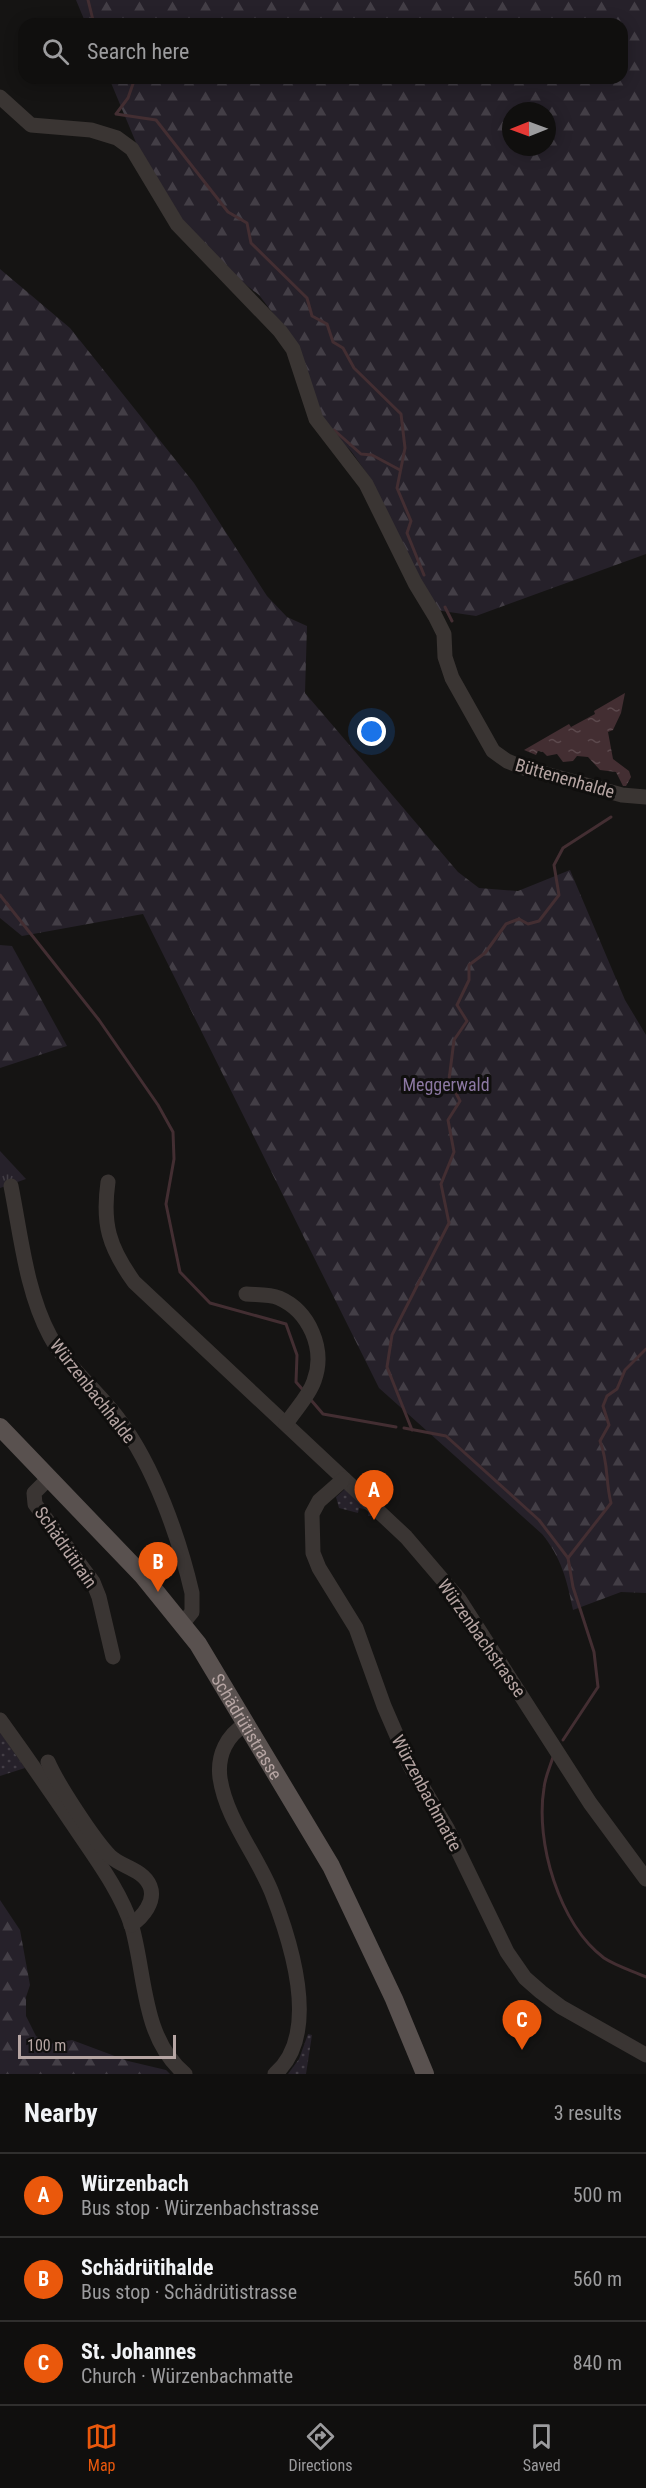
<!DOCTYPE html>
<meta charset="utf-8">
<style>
:root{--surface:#100f0e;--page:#1e1d1c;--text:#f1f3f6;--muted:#9c9c9e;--line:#302f2e;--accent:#ea580c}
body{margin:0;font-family:"Roboto Condensed",sans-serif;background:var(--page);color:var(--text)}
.compass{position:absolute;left:502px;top:102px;width:54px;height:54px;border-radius:50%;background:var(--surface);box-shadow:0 3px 15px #0003;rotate:269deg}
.scale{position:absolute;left:18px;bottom:15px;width:158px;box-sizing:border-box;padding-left:6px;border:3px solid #b6a5a3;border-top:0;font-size:16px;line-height:21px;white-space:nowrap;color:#b6a5a3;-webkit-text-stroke:4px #100f0e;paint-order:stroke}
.you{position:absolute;left:372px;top:732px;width:21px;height:21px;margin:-15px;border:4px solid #fff;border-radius:50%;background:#1a73e8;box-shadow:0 0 0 9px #1a73e833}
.badge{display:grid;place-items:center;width:39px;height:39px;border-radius:50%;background:var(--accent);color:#fff;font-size:20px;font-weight:700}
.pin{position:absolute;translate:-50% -50px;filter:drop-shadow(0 2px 3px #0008)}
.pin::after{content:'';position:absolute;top:32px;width:21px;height:18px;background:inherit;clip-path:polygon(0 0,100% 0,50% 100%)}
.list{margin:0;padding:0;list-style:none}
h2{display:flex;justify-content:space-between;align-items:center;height:78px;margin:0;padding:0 24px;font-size:26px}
h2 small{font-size:20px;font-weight:400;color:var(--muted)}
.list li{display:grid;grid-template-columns:39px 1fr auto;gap:18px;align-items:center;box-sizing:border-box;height:84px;padding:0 24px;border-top:2px solid var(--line)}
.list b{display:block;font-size:22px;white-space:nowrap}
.list p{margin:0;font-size:20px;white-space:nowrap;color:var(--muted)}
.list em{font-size:20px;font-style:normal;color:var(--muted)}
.icon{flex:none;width:33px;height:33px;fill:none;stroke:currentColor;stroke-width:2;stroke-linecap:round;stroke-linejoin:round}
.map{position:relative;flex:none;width:646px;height:2074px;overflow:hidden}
.search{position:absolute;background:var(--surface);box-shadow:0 3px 15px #0003;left:18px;right:18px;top:18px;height:66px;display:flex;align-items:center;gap:15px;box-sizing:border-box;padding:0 21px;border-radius:18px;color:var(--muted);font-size:22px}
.sheet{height:330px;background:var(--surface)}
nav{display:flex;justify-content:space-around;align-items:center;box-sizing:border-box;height:84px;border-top:2px solid var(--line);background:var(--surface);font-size:16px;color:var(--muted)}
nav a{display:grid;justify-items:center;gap:3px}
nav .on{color:var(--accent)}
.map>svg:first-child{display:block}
.grass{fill:url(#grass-dots)}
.forest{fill:url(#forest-firs);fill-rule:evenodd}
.park{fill:url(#park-tufts)}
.water{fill:url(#water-ripples)}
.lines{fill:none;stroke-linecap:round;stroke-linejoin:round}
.stream{stroke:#432e32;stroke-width:3}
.minor{stroke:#3a3533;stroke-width:15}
.major{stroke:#59514f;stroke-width:18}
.labels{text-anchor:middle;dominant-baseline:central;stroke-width:6;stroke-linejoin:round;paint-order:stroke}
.street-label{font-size:18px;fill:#b6a5a3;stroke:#100f0e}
.park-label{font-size:18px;fill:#8c78a3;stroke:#100f0e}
</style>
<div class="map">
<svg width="646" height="2074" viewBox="0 0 646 2074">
<defs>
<pattern id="grass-dots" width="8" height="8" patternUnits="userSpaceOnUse" patternTransform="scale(1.5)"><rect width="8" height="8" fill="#26212a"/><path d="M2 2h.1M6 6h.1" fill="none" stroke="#433e46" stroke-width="1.8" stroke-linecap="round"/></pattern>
<pattern id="forest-firs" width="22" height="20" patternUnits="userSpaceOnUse" patternTransform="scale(1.5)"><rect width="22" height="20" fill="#26212a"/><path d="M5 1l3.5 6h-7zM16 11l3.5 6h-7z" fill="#433e46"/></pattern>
<pattern id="park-tufts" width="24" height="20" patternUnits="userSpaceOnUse" patternTransform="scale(1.5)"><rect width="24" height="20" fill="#26212a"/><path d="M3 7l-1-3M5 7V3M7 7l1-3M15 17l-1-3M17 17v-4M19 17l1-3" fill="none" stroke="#433e46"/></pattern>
<pattern id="water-ripples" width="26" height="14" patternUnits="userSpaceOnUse" patternTransform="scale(1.5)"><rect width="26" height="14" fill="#432e32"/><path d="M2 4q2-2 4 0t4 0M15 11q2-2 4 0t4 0" fill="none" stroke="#5c494d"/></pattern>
</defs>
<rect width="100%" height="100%" fill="#151413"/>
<!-- grass -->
<g class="grass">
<path d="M345,1489L352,1491L376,1516H368L369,1510L359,1508L358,1513L339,1508L336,1497Z"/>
<path d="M0,1732L25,1768L0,1776Z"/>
<path d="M308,2034L312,2035L306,2074H288L299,2059Z"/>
</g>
<!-- forest -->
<g class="forest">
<path d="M76,0H646V554L476,616L429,609L368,475L351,451L320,421L289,334L259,295L213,259L193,236L142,157L109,78H622V24H86ZM511,111H547V147H511Z"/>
<path d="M0,269L70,328L194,483L267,596L287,617L307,626L305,693L458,872L479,888L518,891L570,870L625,1000L646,1035V1593L621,1592L573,1610C567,1580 561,1557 542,1534L379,1388L143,914L22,936L0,918Z"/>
<path d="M0,945L12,946L67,1046L0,1068Z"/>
<path d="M0,1900L20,1930L30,1985L26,1997V2016L36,2036L49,2044L72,2040L128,2061L166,2070L170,2074H0Z"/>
</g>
<!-- park -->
<path class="park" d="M0,1151L26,1179L0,1188Z"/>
<!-- water -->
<path class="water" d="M625,693L621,713L613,730L608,732L613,759L629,771L631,777L626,786H623L616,772L600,770L588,757L577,756L573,761L563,762L557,754L547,756L543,752L538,751L536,755L524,750L569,724L571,727L595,714L594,711Z"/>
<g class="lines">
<!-- stream -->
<g class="stream">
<path d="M88,0L94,24"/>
<path d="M135,78L128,98L116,114L156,120L228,212L247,223L251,243L307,298L312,316L327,324L333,342L343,348L354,368L401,414L405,448L397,488L411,521L407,533L424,575"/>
<path d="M334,430L361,454L372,455L400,470"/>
<path d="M445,607L452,621"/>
<path d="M0,895L99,1020L158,1105L173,1132L174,1159L166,1204L180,1272L210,1303L286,1324L297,1355L296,1382L303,1390"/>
<path d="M311,1400L323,1414L396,1427"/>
<path d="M404,1428L446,1436L539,1520L568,1558L573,1587L594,1652L598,1687L563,1740"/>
<path d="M412,1430L387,1367L392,1335L449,1223L441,1184L454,1152L448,1120L460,1101L449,1080L454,1040L467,1021L457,1005L469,980V965L485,953L506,924L519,919L528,924L539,921L559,895L554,865L563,848L611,817"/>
<path d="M568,1558L611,1503C605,1479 609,1465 600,1441L609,1425L603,1406L607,1396L617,1389L625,1370L646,1349"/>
<path d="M553,1757C550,1767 545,1777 544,1788C535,1842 559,1924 604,1958C616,1966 633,1971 646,1977"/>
</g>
<!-- minor -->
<g class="minor">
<path d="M0,97L31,125L91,130L117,138L132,149L177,224L280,331L293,349L316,419L366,484L415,583L435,616L444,634L445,657L452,678L493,751L507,761L524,768L622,795L646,797"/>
<path d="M108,1182C102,1224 109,1247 134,1282L406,1537L459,1599L590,1803L646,1879"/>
<path d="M11,1186C21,1236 26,1291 50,1336C66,1366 100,1393 120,1421C154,1467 179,1537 192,1593V1612L183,1623"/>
<path d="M246,1294C257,1295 269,1294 279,1298C309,1311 326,1349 314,1381C309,1396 295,1410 286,1424"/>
<path d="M49,1478L34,1493L35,1504L93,1582L99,1597L113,1657"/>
<path d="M344,1479L319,1501L312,1514L313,1553L319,1568L356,1628L384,1706L410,1766L447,1828L507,1952L525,1978L541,1992L561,2007L646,2055"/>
<path d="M0,1720C26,1756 51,1792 76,1829C96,1859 121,1892 132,1927C146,1977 142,2038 185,2074"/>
<path d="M246,1724C227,1735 217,1755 220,1778C226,1819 257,1855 272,1893C291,1942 321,2034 275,2074"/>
<path d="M48,1762C57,1783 94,1840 110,1856C121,1867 143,1869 150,1886C156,1901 143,1917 131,1925"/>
</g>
<!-- major -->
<path class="major" id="s1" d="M0,1427L143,1576L198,1644L331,1866L394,1999L425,2074"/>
</g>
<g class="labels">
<!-- street labels -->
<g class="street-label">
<text transform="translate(565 778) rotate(16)">Büttenenhalde</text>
<text transform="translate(93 1391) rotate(52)">Würzenbachhalde</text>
<text transform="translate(66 1547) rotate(55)">Schädrütirain</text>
<text transform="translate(482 1638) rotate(55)">Würzenbachstrasse</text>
<text stroke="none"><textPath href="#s1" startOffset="390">Schädrütistrasse</textPath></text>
<text transform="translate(427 1793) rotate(62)">Würzenbachmatte</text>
</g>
<!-- park labels -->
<g class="park-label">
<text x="446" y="1084">Meggerwald</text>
</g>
</g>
</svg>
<svg class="compass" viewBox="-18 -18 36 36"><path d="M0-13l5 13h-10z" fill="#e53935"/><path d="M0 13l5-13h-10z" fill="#9c9c9e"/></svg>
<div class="scale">100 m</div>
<div class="you"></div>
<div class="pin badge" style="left:374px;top:1520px">A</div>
<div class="pin badge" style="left:158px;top:1592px">B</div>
<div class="pin badge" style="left:522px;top:2050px">C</div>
<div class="search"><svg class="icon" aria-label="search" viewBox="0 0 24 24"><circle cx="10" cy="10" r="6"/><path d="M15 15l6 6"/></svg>Search here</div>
</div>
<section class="sheet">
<h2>Nearby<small>3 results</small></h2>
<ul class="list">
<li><span class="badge">A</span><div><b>Würzenbach</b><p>Bus stop · Würzenbachstrasse</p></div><em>500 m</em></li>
<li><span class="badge">B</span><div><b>Schädrütihalde</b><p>Bus stop · Schädrütistrasse</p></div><em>560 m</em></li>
<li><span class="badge">C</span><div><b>St. Johannes</b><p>Church · Würzenbachmatte</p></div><em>840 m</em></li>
</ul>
</section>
<nav>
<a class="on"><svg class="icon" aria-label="map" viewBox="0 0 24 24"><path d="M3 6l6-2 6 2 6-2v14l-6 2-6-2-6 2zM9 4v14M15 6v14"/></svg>Map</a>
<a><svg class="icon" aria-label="directions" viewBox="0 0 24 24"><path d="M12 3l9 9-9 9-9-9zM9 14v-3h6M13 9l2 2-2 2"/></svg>Directions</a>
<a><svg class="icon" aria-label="saved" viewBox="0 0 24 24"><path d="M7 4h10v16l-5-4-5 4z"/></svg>Saved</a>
</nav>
